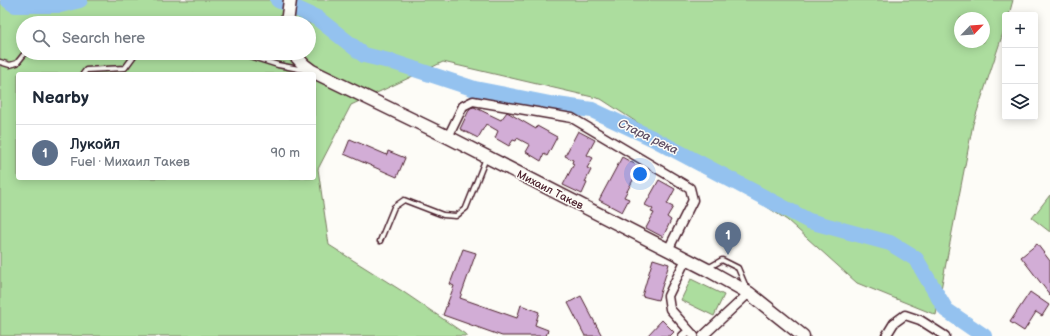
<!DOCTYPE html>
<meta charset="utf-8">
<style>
:root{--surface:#fff;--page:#f2f2f3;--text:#1f2937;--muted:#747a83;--line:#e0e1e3;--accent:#0f766e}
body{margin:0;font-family:"Balsamiq Sans",sans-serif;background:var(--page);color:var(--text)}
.controls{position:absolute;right:12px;top:12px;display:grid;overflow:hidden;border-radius:4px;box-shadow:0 2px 10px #0003}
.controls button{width:36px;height:36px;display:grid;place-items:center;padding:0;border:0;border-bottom:1px solid var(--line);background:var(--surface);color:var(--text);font:20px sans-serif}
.compass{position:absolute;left:954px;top:12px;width:36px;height:36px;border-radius:50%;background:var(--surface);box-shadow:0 2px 10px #0003;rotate:65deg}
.you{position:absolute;left:640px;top:174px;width:14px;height:14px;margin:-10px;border:3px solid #fff;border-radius:50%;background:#1a73e8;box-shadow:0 0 0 6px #1a73e833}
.badge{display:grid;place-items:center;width:26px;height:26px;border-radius:50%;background:var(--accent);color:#fff;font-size:13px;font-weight:700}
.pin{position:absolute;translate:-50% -33px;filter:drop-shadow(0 1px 2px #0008)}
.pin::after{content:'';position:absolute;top:21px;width:14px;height:12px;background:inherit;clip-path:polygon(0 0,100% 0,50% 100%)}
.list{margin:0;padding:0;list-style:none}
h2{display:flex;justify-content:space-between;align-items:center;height:52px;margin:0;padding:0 16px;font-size:17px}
h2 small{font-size:13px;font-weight:400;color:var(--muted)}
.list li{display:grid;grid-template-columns:26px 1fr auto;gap:12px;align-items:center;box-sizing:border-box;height:56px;padding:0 16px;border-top:1px solid var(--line)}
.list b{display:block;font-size:15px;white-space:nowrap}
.list p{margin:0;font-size:13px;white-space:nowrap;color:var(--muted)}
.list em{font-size:13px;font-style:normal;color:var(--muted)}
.icon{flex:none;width:22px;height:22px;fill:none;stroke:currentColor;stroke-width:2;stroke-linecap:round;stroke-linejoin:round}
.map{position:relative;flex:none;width:1050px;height:336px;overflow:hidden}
.search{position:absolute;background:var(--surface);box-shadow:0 2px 10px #0003;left:16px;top:16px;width:300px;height:44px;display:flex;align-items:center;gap:10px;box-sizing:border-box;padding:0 14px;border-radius:22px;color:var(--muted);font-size:15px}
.panel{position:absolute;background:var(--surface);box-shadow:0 2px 10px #0003;left:16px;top:72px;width:300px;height:108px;border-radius:4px}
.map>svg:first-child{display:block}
.green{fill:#acdd9e;stroke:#7b7e64;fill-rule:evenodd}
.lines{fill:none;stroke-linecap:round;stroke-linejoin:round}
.river{stroke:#94c2ef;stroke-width:16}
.building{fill:#d2add6;stroke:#4a1f2b}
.lane-casing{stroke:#4a1f2b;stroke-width:7}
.street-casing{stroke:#4a1f2b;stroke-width:11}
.secondary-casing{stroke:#4a1f2b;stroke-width:15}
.lane{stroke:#fdfcf7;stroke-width:4}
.street{stroke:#fdfcf7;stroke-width:8}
.secondary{stroke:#fdfcf7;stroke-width:12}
.labels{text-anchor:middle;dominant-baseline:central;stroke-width:3;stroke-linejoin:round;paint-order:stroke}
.street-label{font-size:11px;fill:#4a1f2b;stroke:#fdfcf7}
.water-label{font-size:12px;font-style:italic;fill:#605066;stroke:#fdfcf7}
</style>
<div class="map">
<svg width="1050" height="336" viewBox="0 0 1050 336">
<rect width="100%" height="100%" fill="#fdfcf7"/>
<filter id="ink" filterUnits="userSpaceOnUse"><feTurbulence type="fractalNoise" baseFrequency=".025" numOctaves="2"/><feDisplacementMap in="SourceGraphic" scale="8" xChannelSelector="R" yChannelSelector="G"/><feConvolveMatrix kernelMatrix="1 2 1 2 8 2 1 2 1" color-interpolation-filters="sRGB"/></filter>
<g filter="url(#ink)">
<!-- green -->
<g class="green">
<path d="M0,0H1013L1009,15H1005V27L973,124L936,315L857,283L787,220L601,99L443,62L351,105L318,169L329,245L402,291L468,336H0ZM960,18H984V42H960ZM23,23H309V53H23ZM18,74H314V178H18Z"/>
<path d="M1050,195V232L1032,218Z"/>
<path d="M691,279L724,295L714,316L681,300Z"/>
</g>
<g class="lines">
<!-- river -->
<g class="river">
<path d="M8,0L15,5H60L80,0"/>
<path d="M278,0L317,18L364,55L393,62L475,89L550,104L592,110L652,138L809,221L890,243L916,259L946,310L984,336"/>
</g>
</g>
<!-- building -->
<g class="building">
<path d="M474,107L501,120L507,112L536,129L537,126L557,137L547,156L544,154L541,161L526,152L530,145L517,138L516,141L513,140L509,146L495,138L498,131L486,124L478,138L460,129L470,108Z"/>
<path d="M578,131L595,140L587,155L593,158L587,168L591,170L585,182L587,183L582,194L563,185L574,164L572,163L573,160L565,156Z"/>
<path d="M350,139L387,155L388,151L405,158L397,177L344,154Z"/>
<path d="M622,157L640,167L624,197L629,199L622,212L599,200Z"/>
<path d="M659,180L675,189L667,204L673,207L667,217L671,220L663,237L646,228L654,213L651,212L653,209L645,205Z"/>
<path d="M1037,244L1050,261V295L1021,257Z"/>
<path d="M463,249L476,253L460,298L517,318L521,305L539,312L535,325L548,330L546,336H502L443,315L454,286L450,284Z"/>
<path d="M653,259L669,264L658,300L642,296Z"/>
<path d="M1030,292L1049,305L1042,316L1036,312L1024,331L1010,322Z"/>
<path d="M581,296L602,336H585L568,303Z"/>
<path d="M662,320L674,332L670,336H647Z"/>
</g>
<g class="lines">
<!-- lane casing -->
<g class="lane-casing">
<g id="lane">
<path d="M240,53L278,65L304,70"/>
<path d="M0,62L10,65L17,63L25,53"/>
<path d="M83,74L86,70L125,68L136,53"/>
<path d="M380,241L394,207L404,200L443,215L456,216L466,208L486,158"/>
<path d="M708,268L722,260L738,268L746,287"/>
</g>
</g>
<!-- street casing -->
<g class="street-casing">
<g id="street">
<path d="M448,137L463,106L473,101L572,118L690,188L693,200L668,250"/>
<path d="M686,259L668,296L670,309L694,336"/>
<path d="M683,336L689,331"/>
<path d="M703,336L749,293"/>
<path d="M886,336L894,323L905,315L920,320L945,336"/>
</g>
</g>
<!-- secondary casing -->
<g class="secondary-casing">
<g id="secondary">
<path d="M287,23L290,0"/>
<path d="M293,53L304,65L312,71L448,137L706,269L749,293L803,336"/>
</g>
</g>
<!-- lane -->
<use href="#lane" class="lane"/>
<!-- street -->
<use href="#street" class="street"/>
<!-- secondary -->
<use href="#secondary" class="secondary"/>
</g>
</g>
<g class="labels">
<!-- street labels -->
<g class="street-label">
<text transform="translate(550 190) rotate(27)">Михаил Такев</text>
</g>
<!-- water labels -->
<g class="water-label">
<text transform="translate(648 137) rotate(26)">Стара река</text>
</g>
</g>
</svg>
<div class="controls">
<button>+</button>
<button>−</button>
<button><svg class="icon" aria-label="layers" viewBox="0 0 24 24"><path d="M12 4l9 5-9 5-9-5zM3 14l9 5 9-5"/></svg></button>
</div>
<svg class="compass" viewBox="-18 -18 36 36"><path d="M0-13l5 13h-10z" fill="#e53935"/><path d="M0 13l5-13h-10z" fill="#747a83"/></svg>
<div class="you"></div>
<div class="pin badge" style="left:728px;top:255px;background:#5c6f8a">1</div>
<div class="search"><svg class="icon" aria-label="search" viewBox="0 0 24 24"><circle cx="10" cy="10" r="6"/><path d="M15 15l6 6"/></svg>Search here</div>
<section class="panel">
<h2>Nearby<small></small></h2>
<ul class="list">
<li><span class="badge" style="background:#5c6f8a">1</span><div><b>Лукойл</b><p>Fuel · Михаил Такев</p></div><em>90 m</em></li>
</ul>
</section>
</div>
